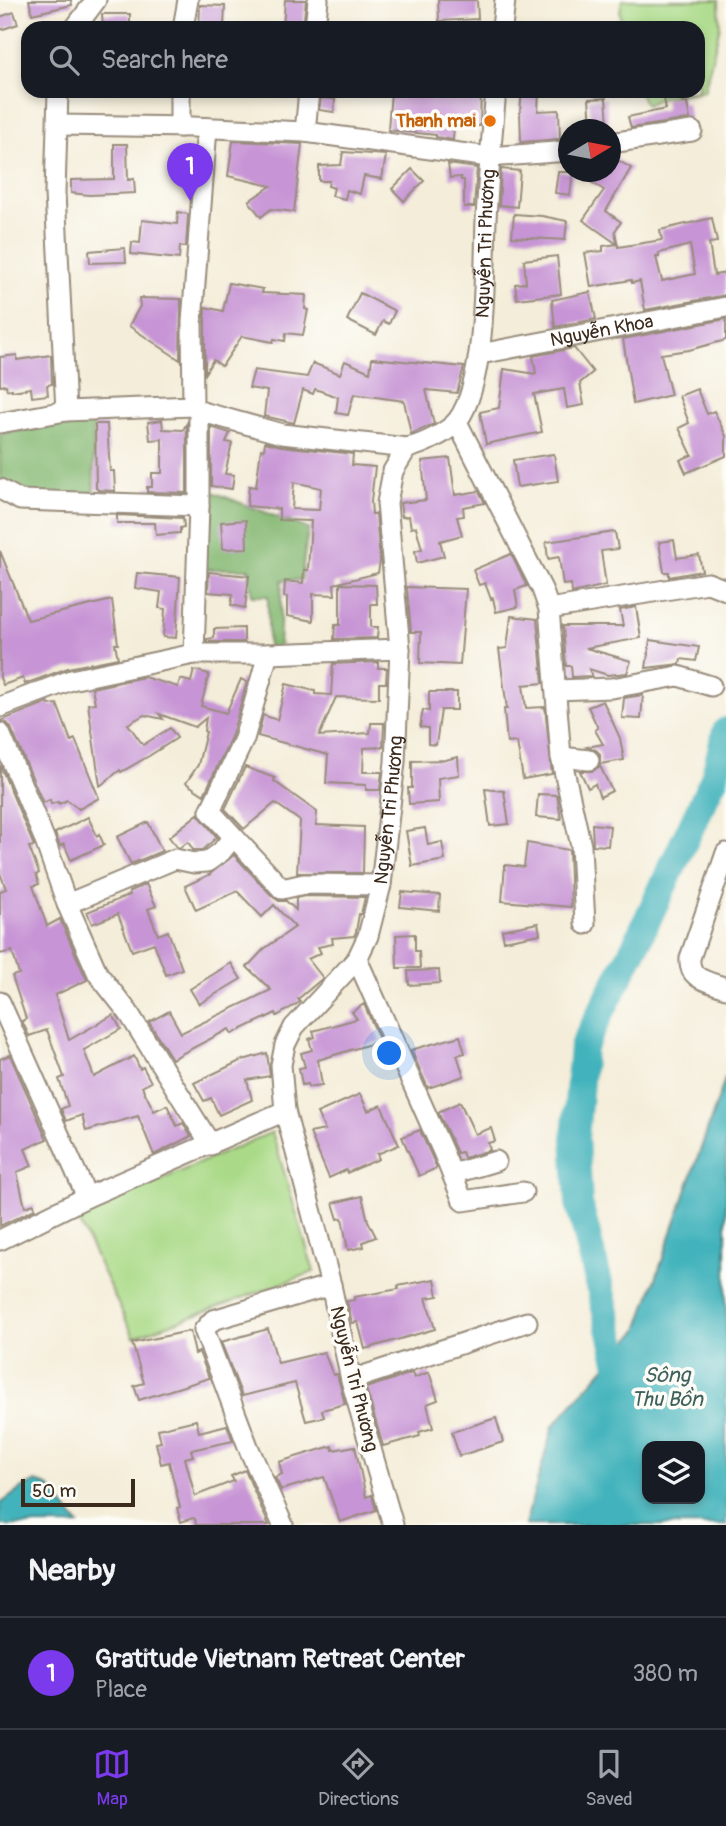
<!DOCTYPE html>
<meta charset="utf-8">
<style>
:root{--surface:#171b24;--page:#20242c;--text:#f1f3f6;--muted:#9ea1a6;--line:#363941;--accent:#7c3aed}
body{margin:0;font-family:Pangolin,sans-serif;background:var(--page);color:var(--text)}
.controls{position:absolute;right:21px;bottom:21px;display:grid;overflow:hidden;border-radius:14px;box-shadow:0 4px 10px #0003}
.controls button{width:63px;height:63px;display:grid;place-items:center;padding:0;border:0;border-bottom:2px solid var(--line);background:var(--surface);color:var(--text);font:35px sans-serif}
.compass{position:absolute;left:558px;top:119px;width:63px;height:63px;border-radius:50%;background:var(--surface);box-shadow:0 4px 10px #0003;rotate:80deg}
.scale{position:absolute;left:21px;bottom:18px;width:114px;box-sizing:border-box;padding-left:7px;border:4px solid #3b2a1e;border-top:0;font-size:19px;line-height:24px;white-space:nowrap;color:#3b2a1e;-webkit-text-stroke:5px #fdfcf7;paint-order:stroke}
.you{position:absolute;left:390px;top:1054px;width:24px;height:24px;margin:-18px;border:5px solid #fff;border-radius:50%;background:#1a73e8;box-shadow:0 0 0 10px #1a73e833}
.badge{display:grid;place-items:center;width:46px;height:46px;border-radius:50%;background:var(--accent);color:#fff;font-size:23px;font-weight:700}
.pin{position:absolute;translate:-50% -58px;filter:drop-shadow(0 2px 4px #0008)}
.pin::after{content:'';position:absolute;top:37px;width:24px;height:21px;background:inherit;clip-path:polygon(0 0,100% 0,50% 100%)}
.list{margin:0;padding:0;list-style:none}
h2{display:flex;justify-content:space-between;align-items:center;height:91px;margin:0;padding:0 28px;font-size:30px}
h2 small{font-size:23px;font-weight:400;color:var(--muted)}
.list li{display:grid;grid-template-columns:46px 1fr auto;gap:21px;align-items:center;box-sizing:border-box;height:112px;padding:0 28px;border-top:2px solid var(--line)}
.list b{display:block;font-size:26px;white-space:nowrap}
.list p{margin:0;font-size:23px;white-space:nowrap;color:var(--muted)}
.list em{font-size:23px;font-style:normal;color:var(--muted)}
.icon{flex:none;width:38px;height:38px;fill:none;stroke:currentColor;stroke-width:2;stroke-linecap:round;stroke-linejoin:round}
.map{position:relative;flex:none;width:726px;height:1525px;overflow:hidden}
.search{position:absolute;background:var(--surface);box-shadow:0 4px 10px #0003;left:21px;right:21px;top:21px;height:77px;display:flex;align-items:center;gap:18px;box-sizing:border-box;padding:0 24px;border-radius:21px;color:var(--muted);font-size:26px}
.sheet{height:203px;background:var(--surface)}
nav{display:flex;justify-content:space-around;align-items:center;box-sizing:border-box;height:98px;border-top:2px solid var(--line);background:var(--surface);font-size:19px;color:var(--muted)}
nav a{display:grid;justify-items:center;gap:4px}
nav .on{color:var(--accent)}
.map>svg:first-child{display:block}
.green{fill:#aada88;stroke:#728253;stroke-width:2}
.forest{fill:#87ba74;stroke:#617249;stroke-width:2}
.water{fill:#43b3bc;stroke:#3f6e6d;stroke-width:2;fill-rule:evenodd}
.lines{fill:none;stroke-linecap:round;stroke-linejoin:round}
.river{stroke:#43b3bc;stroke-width:28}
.building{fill:#c795d5;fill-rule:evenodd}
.minor-casing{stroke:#988c7c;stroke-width:23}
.minor{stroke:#fff;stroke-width:19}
.food-dot{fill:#e8710a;stroke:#fdfcf7;stroke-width:2.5}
.labels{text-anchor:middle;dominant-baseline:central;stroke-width:7;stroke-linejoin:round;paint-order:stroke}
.food-label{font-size:19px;font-weight:bold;fill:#c56008;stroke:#fdfcf7;text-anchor:end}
.street-label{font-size:19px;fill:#3b2a1e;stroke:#fdfcf7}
.water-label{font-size:21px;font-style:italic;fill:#3e615d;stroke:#fdfcf7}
</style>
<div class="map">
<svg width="726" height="1525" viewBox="0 0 726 1525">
<rect width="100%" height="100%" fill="#fdfcf7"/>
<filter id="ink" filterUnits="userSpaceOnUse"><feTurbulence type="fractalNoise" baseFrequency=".0143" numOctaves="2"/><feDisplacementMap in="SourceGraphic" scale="14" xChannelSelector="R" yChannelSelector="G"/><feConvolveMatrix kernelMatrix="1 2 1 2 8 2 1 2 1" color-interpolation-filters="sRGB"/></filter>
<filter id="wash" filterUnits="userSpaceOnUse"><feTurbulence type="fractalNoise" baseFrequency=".00686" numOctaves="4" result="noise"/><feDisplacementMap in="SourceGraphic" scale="28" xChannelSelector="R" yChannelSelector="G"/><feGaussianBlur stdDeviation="1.57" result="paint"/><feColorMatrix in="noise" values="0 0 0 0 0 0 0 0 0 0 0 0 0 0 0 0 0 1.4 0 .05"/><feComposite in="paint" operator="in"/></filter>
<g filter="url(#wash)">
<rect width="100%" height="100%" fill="#f4edd9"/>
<!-- green -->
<g class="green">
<path d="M622,0H719L720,27L704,91L662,97L646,105L639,91H698V28H623L620,12Z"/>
<path d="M272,1132L314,1272L134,1337L76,1216Z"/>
</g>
<!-- forest -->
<g class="forest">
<path d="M93,419L94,498L20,500L0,484V434Z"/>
<path d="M210,491L308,529L301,580H282L279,648L268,654V596H252L249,569H204L197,555L213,515Z"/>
</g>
<!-- water -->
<g class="water">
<path d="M726,1076V1525H525L553,1426L638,1330ZM700,1446V1499H647V1446Z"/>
<path d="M36,1482L48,1486L79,1525H0V1504L25,1486Z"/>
</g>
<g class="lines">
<!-- river -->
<path class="river" d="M656,1446L622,1377L579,1203L575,1138L583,1047L634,948L714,778L726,731"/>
</g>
<g id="blocks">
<!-- building -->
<g class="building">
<path d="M29,0H71L72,5L32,14Z"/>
<path d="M285,0H306L303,28H283Z"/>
<path d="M438,0H477L478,19L439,21Z"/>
<path d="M200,5L225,6L224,28L199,27Z"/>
<path d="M14,12L18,24L0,30V17Z"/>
<path d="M102,14H130V28H103Z"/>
<path d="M391,91H481L480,126L454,125L453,140L436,137V135L388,130Z"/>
<path d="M522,91H539L538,111L559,110L560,139L521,142L520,111Z"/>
<path d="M681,96L682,103H687L690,119L631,128L628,117L666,109L664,99Z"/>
<path d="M321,98L335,99L334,112L319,110Z"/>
<path d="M606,98L608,123L591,125L589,99Z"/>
<path d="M233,141L302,144L294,212L271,209L261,217L249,201L271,186L228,176Z"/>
<path d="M114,144H127L128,180L134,179L135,193L89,195L71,193V180L114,179Z"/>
<path d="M343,152L386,155L382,179L364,176L360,194L347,190L345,199L332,196L334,188L328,186L329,181H319V166L341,165Z"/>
<path d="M611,156L631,168L606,211L621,222L615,231L618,247L662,240L660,230L712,218L717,242L709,243L714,275L726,273V295L645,310L640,281L632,283L631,280L591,287L585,253L603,251V246L617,244L583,220L604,190L589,181L594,172H611ZM690,245L695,274L662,281L656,257H659V253Z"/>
<path d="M448,164L477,168L474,207H464V180H461V177L450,178Z"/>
<path d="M412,169L424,181L404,201L392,189Z"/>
<path d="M501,169L520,171L517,207L499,205Z"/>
<path d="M558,172H573L570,195L555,193Z"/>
<path d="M178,212L188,214L186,247L180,246L179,259L131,254L132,242L140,243L142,220L177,224Z"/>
<path d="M514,214L542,216L567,221L565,240L512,237Z"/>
<path d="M125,248L126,262L90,263L89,251Z"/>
<path d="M557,256L561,294L517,299L515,284L526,283L524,260Z"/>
<path d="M229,283L263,289L262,293L306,295L305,309L308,310L303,335L286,333L285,341L274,339L273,342L242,336L222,366L213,360L205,373V307L223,311Z"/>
<path d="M590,292L596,319L555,327L552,300Z"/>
<path d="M360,293L395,311L389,324L383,321L376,335L347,320Z"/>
<path d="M139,298L181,299L180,360L129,326L140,306Z"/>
<path d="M726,319V340L689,350L661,354L671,395L633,404L623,339Z"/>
<path d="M574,348L593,372L580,383L584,405L567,408L564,389L534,394L542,432L486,444L480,412L499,408L504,369L536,374L533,356Z"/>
<path d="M17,355V360L51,355L52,384L47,385L48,395L32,397L31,388L12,391V389L7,390L6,385L0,386V357Z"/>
<path d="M372,358L464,367L457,393L426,390L434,424L411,434L404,401L354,394L348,415L336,413L338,397L315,389L313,394L303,390L294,423L264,416L267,391L249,388L254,370L307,377L313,363L340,374L345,361L370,372Z"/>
<path d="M697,389L707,414L714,411L726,436V456L686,473L680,460L692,455L679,428L689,423L679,396Z"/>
<path d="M162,420L163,429L183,430L187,423V493L147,492V487H152V473H162V439L150,440L148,422Z"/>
<path d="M95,424H107L110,471H114L115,491L98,490L96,488Z"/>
<path d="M211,427L230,433L226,442L232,443L225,474L234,475L232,489L211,486Z"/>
<path d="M265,442L281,446L353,454L352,465L375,467L371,501L372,514H376L380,561L378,573L334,584L335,595L313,594V621L287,616V597H284L285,581L303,583L304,570H308L311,521L279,520V509L247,506L249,486L256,487L261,449L264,450ZM294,482L321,488L319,510L292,509Z"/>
<path d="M554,454L558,481L517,487L513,460Z"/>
<path d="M450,458L455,495L479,491L485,503L463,507L464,516L457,517L462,535L440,541L444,556L417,563L415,551L422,549L416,527L411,528L409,516L402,517L400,503L426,500L422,461Z"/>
<path d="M117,515L183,518L184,527L180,528V533L156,535L155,523H117Z"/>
<path d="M246,520L247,548L223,549L221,522Z"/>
<path d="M615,532L618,549L601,551L606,585L572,593L571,584L563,585L559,557L548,559L546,542Z"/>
<path d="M674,540L677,558L699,555L702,571L669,577V572H664L659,542Z"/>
<path d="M0,551L28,620L112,600L118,644H115L118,658L68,668L25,684L23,678L3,685L0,678Z"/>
<path d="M511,554L527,586L515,590L518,607L496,612L493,598L491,599L485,583L479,585L473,570Z"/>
<path d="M209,572L249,576L245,608L231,605L233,594L208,592Z"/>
<path d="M137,573L180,577L176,638L163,637L165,609L159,608L161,592L135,588Z"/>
<path d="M340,584L376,585L377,604H371V627H378L377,638L334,639L335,625H340Z"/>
<path d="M407,587L466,589L460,665L420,663L421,632H411Z"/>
<path d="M636,607L641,638L586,648L631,661L627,673L608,675L589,669L592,676L572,677L571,666H566L563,626H623L620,610Z"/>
<path d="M511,616L537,619L543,683L523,685L526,708L545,707L552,774L523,779L517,742L507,743L504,709H507L499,649L507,648Z"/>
<path d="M244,628V642H207V639L214,638V629Z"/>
<path d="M650,640L699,647L696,661L681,659L680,664L646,668Z"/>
<path d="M378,662V668H387L386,683H379V698L336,697L319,736L370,733L371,723H384L383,747L364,748L363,772H382L380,790H366V785L326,783L328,755L258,736L263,715L277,720L286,684L315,691V694L331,695L333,664Z"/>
<path d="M194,670L209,674L201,706L226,713L241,679L247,682L232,735L204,795L186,783L198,765L206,732L204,731L206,718L195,727L159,714L163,719L144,715L128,724L143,745L170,728L177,738L149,756L121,772L120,770L100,786L88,704L95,703L92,688L144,677L178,687L180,679L191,682Z"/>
<path d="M429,692H457V710H441L436,745L428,744V728L420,727L423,710L429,711Z"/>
<path d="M643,695L641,719L622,718L624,698Z"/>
<path d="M603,701L620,738L624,760L600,764V754L596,750L587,747L603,744L595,730L598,728L588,707Z"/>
<path d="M48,702L49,705L57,704L71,741L75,739L99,798L79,809L67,800L59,804L58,802L51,804L50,800L43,803L11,728L7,723L0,721Z"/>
<path d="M458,757L459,775L438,778L439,802L409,804L408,788H412V761L445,760Z"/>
<path d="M0,765L34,846L29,847L39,873L36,875L39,884L33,886L47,926L60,919L87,980L55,995L69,1040L113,1015L121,1029L84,1050L94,1077L134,1056L140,1069L143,1067L151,1082L142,1087L154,1111L167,1105L177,1126L183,1123L191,1136L154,1155L138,1116L86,1131L82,1115L66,1121L61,1109L68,1106L59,1079L64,1077L47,1030L29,1036L22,1021L26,1019L12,976L19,974L12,951L0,954V891L6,889L0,873Z"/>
<path d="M600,766L612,791L600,797L595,784L588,788L580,771H593Z"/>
<path d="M245,767L275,778L274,781L317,812L316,825L364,827L363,873H297L300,821L275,803L244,829L225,809Z"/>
<path d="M485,789L504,791L509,824L490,826Z"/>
<path d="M538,794L557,795L561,819L536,817Z"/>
<path d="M198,814L217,837L203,850H193L188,842L180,848L177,847L169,837Z"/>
<path d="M88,817L97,836L99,834L104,845L71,860L64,844L60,846L55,833Z"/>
<path d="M148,822L162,851L131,864L117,837Z"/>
<path d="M592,824L610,826L608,846L593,845Z"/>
<path d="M425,828L428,845L442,842L445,860L412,866L406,831Z"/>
<path d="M527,843L569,850L571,907L502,901L505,865L524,867Z"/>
<path d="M234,855L273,897L279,901H286L296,910V898L305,896L365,897L361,914H359L356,932L354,936L332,938L333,944L318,947L321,953L308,959L323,978L298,999L300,1002L277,1016L276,1013L232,1034L229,1029L172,1059L149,1022L169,1011L181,1033L271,990L247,967L264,949L295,927L274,905L262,917L237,891L196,910L185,886L209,875Z"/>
<path d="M146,884L156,906L148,909L158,935L168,931L182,969L166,975L154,943L132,951L118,914L92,924L87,912L130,895L129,892Z"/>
<path d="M402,892L440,895L439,911L400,907Z"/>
<path d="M538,923L540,934L504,941L502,930Z"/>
<path d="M415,934V951H419L420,968H397L396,935Z"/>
<path d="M231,963L241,979L199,1004L190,989Z"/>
<path d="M439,970L440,983L409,985L408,971Z"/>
<path d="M364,1004L380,1041L318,1060L322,1085L308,1087V1084L302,1085L299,1068L305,1067L301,1053L312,1050L309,1039L315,1037L313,1031L357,1019L352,1012Z"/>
<path d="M460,1036L465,1053L457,1055L464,1076L428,1088L411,1050Z"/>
<path d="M267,1053L270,1076L247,1080L252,1100L219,1115L211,1098L204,1101L194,1083L240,1061Z"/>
<path d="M10,1055L47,1139L25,1149L32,1166L17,1172L25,1207L34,1204L35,1209L0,1226V1059Z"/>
<path d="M360,1094L368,1111L381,1105L399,1145L377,1154L379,1159L347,1173L346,1170L329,1178L310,1133L325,1130L317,1113Z"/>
<path d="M460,1102L475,1134L491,1128L495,1141L488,1143L490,1150L464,1158L462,1152L457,1153L438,1112Z"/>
<path d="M420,1130L437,1168L419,1176L402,1137Z"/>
<path d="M362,1196L368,1221L376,1237L363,1242L364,1247L348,1250L342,1218L338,1219L333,1203Z"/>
<path d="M435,1279L438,1296L426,1298L435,1329L365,1349L358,1322L352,1323L347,1301L354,1300V1297L399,1289L398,1286Z"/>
<path d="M268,1329L278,1363L324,1352L333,1375L337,1374L345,1404L322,1410L324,1417L306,1421L295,1383L242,1396L221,1342Z"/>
<path d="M190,1331L195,1354L199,1352L209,1378L139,1400L134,1386L144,1383L132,1343Z"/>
<path d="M429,1372L438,1400L427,1404L433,1428L419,1432L420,1436L383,1446L366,1388L412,1373L414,1378Z"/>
<path d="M496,1418L503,1442L459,1456L452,1432Z"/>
<path d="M196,1420L199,1432L227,1425L233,1441L191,1450L193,1456L185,1458L195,1496L234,1481L231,1476L245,1470L269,1525H196L195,1519L193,1518L181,1522L177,1508L180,1507L169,1462L161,1464L156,1443L161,1442L158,1429Z"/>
<path d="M332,1446L333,1450L355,1446L366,1497L372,1495L376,1510L340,1522L324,1477L281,1490L275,1477L282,1474L279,1462Z"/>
</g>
</g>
</g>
<g filter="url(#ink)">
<use href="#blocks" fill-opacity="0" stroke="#988c7c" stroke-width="2"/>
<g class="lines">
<!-- minor casing -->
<g class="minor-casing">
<g id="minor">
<path d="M75,28L96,0"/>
<path d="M183,28L188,0"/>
<path d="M315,28L318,0"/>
<path d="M502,28L505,0"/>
<path d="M58,91L55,193L66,411"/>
<path d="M180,91V127"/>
<path d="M58,125L193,127L305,132L489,157L568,151"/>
<path d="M305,132L309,91"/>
<path d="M610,143L692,131"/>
<path id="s1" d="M480,354L726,307"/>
<path d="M199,411L282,434L407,448"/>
<path d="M457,422L542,589L549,609L561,757L581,846L585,924"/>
<path d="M0,423L66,411L193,406"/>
<path d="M0,489L20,500L199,506"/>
<path d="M549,609L708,583L726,590"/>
<path d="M194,654L199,506V411L193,406L192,322L207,128"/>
<path d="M268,654L244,739L210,811L282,889L304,884L381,885"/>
<path d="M556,690L612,688L678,676L711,686"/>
<path d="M0,707L71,680L194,654H268L400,649"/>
<path d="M0,733L44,838L67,904L98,974L128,1012L211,1145"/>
<path d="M561,757L589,760"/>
<path d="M726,853L690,958C688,980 708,981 726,988"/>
<path d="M67,904L175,859L194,863L207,862L221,852L233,837"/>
<path d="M357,959L443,1152L463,1201L523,1192"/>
<path d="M0,1002L87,1197"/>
<path d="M452,1174L496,1161"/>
<path d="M0,1240L87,1197L285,1111"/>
<path d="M351,1380L527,1322"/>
<path d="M283,1525L249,1449L204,1330L213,1320L331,1285"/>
<path id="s2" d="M393,1525L351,1380L331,1285L285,1111L281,1065L285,1045L294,1027L357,959L368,936L381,885L395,762L400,649L387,503L393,471L407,448C422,445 449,432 458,420C487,380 484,270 486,220C488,177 492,134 496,91"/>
</g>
</g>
<!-- minor -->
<use href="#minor" class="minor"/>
</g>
</g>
<!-- markers -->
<circle class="food-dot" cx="490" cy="121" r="7"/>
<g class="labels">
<!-- food labels -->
<g class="food-label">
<text x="476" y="121">Thanh mai</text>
</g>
<!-- street labels -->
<g class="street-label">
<text stroke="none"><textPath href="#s2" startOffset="1368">Nguyễn Tri Phương</textPath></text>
<text stroke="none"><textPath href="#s1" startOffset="124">Nguyễn Khoa</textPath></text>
<text stroke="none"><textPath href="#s2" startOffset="761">Nguyễn Tri Phương</textPath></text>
<text transform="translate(354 1379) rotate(76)">Nguyễn Tri Phương</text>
</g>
<!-- water labels -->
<g class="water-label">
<text x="667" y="1375">Sông<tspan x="667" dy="24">Thu Bồn</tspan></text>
</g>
</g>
</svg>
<div class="controls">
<button><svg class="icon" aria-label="layers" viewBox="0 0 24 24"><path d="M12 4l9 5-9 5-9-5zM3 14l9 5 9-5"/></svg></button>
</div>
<svg class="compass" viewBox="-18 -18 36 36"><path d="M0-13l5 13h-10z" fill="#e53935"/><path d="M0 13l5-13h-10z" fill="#9ea1a6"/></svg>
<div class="scale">50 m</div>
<div class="you"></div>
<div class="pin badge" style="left:190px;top:201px">1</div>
<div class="search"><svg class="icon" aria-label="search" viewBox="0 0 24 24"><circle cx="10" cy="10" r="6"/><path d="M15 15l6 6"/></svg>Search here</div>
</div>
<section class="sheet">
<h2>Nearby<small></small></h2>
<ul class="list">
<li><span class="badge">1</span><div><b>Gratitude Vietnam Retreat Center</b><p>Place</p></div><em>380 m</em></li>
</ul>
</section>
<nav>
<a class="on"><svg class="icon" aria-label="map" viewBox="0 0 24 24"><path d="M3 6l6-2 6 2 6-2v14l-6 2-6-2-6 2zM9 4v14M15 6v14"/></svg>Map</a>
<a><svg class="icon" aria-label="directions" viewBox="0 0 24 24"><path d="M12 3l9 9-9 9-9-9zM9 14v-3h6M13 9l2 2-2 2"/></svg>Directions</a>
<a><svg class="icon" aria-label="saved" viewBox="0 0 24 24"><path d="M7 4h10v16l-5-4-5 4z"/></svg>Saved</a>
</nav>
